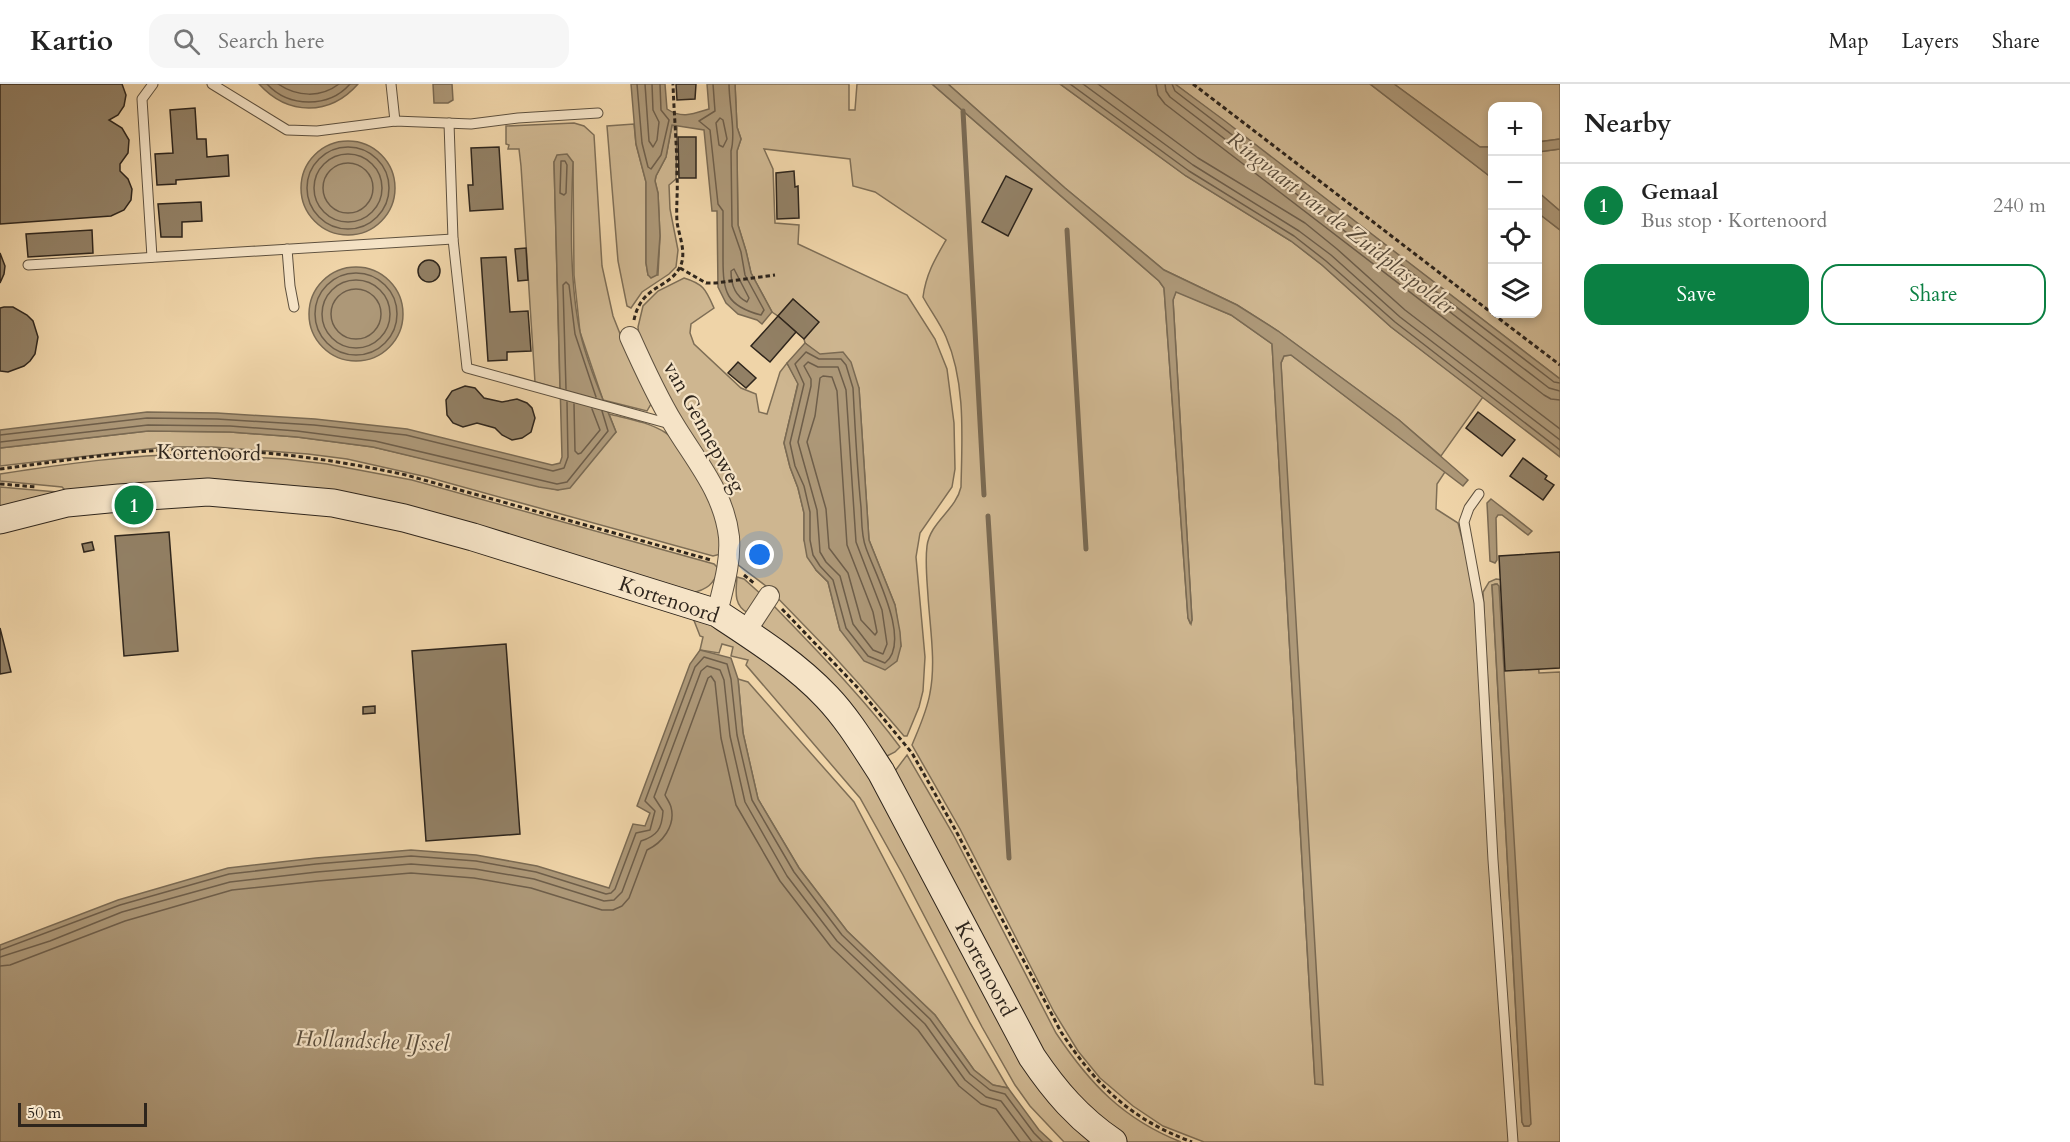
<!DOCTYPE html>
<meta charset="utf-8">
<style>
:root{--surface:#fff;--page:#f6f6f6;--text:#222;--muted:#767676;--line:#e0e0e0;--accent:#0b8043}
body{margin:0;font-family:Cardo,serif;background:var(--page);color:var(--text)}
.controls{position:absolute;right:18px;top:18px;display:grid;overflow:hidden;border-radius:12px;box-shadow:0 3px 9px #0003}
.controls button{width:54px;height:54px;display:grid;place-items:center;padding:0;border:0;border-bottom:2px solid var(--line);background:var(--surface);color:var(--text);font:30px sans-serif}
.scale{position:absolute;left:18px;bottom:15px;width:129px;box-sizing:border-box;padding-left:6px;border:3px solid #2e251c;border-top:0;font-size:16px;line-height:21px;white-space:nowrap;color:#2e251c;-webkit-text-stroke:4px #f5e3c6;paint-order:stroke}
.you{position:absolute;left:760px;top:471px;width:21px;height:21px;margin:-15px;border:4px solid #fff;border-radius:50%;background:#1a73e8;box-shadow:0 0 0 9px #1a73e833}
.badge{display:grid;place-items:center;width:39px;height:39px;border-radius:50%;background:var(--accent);color:#fff;font-size:20px;font-weight:700}
.pin{position:absolute;translate:-50% -50%;border:3px solid #fff;box-shadow:0 2px 6px #0006}
.list{margin:0;padding:0;list-style:none}
h2{display:flex;justify-content:space-between;align-items:center;height:78px;margin:0;padding:0 24px;font-size:26px}
h2 small{font-size:20px;font-weight:400;color:var(--muted)}
.list li{display:grid;grid-template-columns:39px 1fr auto;gap:18px;align-items:center;box-sizing:border-box;height:84px;padding:0 24px;border-top:2px solid var(--line)}
.list b{display:block;font-size:22px;white-space:nowrap}
.list p{margin:0;font-size:20px;white-space:nowrap;color:var(--muted)}
.list em{font-size:20px;font-style:normal;color:var(--muted)}
.actions{display:flex;gap:12px;padding:18px 24px}
.actions a{flex:1;padding:14px 0;border:2px solid var(--accent);border-radius:18px;text-align:center;font-size:21px;color:var(--accent)}
.actions .main{background:var(--accent);color:#fff}
.icon{flex:none;width:33px;height:33px;fill:none;stroke:currentColor;stroke-width:2;stroke-linecap:round;stroke-linejoin:round}
.map{position:relative;flex:none;width:1560px;height:1058px;overflow:hidden}
header{display:flex;align-items:center;gap:36px;box-sizing:border-box;height:84px;padding:0 30px;background:var(--surface);border-bottom:2px solid var(--line)}
header strong{font-size:28px}
nav{display:flex;gap:33px;margin-inline-start:auto;font-size:21px}
.search{width:420px;height:54px;background:var(--page);display:flex;align-items:center;gap:15px;box-sizing:border-box;padding:0 21px;border-radius:18px;color:var(--muted);font-size:22px}
main{display:flex}
aside{flex:1;background:var(--surface)}
.map>svg:first-child{display:block}
.green{fill:#ceb690;stroke:#7e6e56;stroke-width:1.5;fill-rule:evenodd}
.water{fill:#ad9878;stroke:#7a6a53;stroke-width:1.5}
.lines{fill:none;stroke-linecap:round;stroke-linejoin:round}
.shore{stroke:#6e5e4a;stroke-width:1.5}
.stream{stroke:#7a6a53;stroke-width:5}
.building{fill:#928065;stroke:#2e251c;stroke-width:1.5}
.lane-casing{stroke:#5e513f;stroke-width:11}
.street-casing{stroke:#5e513f;stroke-width:22}
.secondary-casing{stroke:#2e251c;stroke-width:29}
.path{stroke:#2e251c;stroke-width:3;stroke-dasharray:4.5 3;stroke-linecap:butt}
.lane{stroke:#f5e3c6;stroke-width:9}
.street{stroke:#f5e3c6;stroke-width:20}
.secondary{stroke:#f5e3c6;stroke-width:27}
.labels{text-anchor:middle;dominant-baseline:central;stroke-width:4.5;stroke-linejoin:round;paint-order:stroke}
.street-label{font-size:21px;fill:#2e251c;stroke:#f5e3c6}
.water-label{font-size:22px;font-style:italic;fill:#5a4d3c;stroke:#f5e3c6}
</style>
<header>
<strong>Kartio</strong>
<div class="search"><svg class="icon" aria-label="search" viewBox="0 0 24 24"><circle cx="10" cy="10" r="6"/><path d="M15 15l6 6"/></svg>Search here</div>
<nav><a>Map</a><a>Layers</a><a>Share</a></nav>
</header>
<main>
<div class="map">
<svg width="1560" height="1058" viewBox="0 0 1560 1058">
<rect width="100%" height="100%" fill="#efd4a8"/>
<filter id="stains"><feTurbulence type="fractalNoise" baseFrequency=".00333" numOctaves="4"/><feColorMatrix values="0 0 0 0 .2 0 0 0 0 .09 0 0 0 0 .02 0 0 0 .5 -.17"/></filter>
<radialGradient id="worn" r=".72"><stop offset=".6" stop-color="#630" stop-opacity="0"/><stop offset="1" stop-color="#630" stop-opacity=".3"/></radialGradient>
<!-- green -->
<g class="green">
<path d="M735,0H849V26H855L857,0H932L1159,197L1164,204L1188,534L1190,539L1192,536L1173,216L1176,207L1231,231L1272,260L1315,1000L1281,279L1284,272L1291,271L1445,388L1437,400L1436,425L1458,439L1471,489L1476,520L1509,1058H1204L1163,1042L1133,1022L1100,994L1078,967L1054,928L960,745L912,661C919,644 927,627 930,609C936,578 930,544 928,512C927,496 925,478 927,462C930,438 956,426 961,403C962,354 966,299 946,253C940,239 930,226 923,213C926,190 935,175 946,156L875,108L853,102L850,75L764,65L773,85L775,139L799,141L798,160L907,211L935,255L947,285L954,339L955,385L952,403L920,449L916,473L925,573L923,607L919,623L907,652H904L861,602L831,569L766,502L737,480L681,337L640,259L638,243L643,222L658,207L684,194C704,200 706,206 714,224L691,240L690,249L694,260L741,304L756,310L759,328L767,330L780,288L787,279L798,299L784,359L790,383L798,404L804,429V456L816,486L828,498L840,546L901,562L895,521L869,456L859,304L805,259L804,255L818,238L793,215L778,232L772,228L751,189L746,167L738,141L737,67L741,55L737,43Z"/>
<path d="M948,0H1060L1186,92L1291,157L1322,181L1391,243L1483,313L1441,372L1399,336L1278,247L1237,221L1164,186L1065,104Z"/>
<path d="M1175,0H1370L1492,94V230H1538V129L1560,146V295Z"/>
<path d="M1394,0H1560V55L1538,58V22H1492V63H1480Z"/>
<path d="M574,39L584,42L594,51L602,182L613,232L628,270L651,314V320L647,327L603,316L580,248L574,191L573,78H554L560,305L535,298L521,82L519,65H508L509,61L506,60V42Z"/>
<path d="M634,40L636,60L646,98V179L648,191H658L660,152L658,109L655,97L656,92L666,73L672,41H677L676,95L669,101L670,125L678,166L676,183L669,190L642,208L631,224L627,222L618,177L607,42Z"/>
<path d="M1560,65V127L1538,108V68Z"/>
<path d="M609,330C629,335 649,338 666,349C681,359 707,406 714,424C719,437 722,457 721,470L713,472L427,393L347,375L308,370L213,363H166L0,382V364L148,347L230,348L297,353L373,363L558,406L616,348Z"/>
<path d="M192,370L285,375L327,380L412,396L714,480L719,485C714,500 707,506 691,509L507,455L117,401L66,407L62,403L0,397V390C64,380 128,371 192,370Z"/>
<path d="M0,403L57,408L0,425Z"/>
<path d="M737,493L744,495L763,512L748,529C733,521 736,507 737,493Z"/>
<path d="M1496,495L1533,500L1539,589L1560,588V1058H1517L1497,776L1483,508L1489,498ZM1495,500H1497L1529,1042H1524L1522,1038L1492,501Z"/>
<path d="M773,521C817,567 862,612 900,663L895,668L885,673L756,539Z"/>
<path d="M688,528L759,567L835,637L1097,1058H1064L1030,1022L1015,1001L982,943L903,791L860,714L746,581L748,576L731,572L733,563L722,560L719,569L700,566L703,553L700,552L693,534Z"/>
<path d="M738,595L748,598L854,718L970,939L1008,1004L993,1001L974,986L935,931L847,847L799,784L758,715L743,649Z"/>
<path d="M907,671L953,750L1056,949C1090,1000 1123,1035 1181,1058H1128L1107,1043L1058,995L892,691Z"/>
</g>
<!-- water -->
<g class="water">
<path d="M259,0H358C330,32 288,32 259,0Z"/>
<path d="M433,0H452L453,16L448,19H434Z"/>
<path d="M631,0H665L667,25C682,35 693,30 709,25L707,0H735L737,43L741,55L737,67L738,141L746,167L751,189L772,228L762,240L757,236L738,230L726,219L718,203L717,127H712L704,46L672,41L666,73L656,92L655,97L658,109L660,152L657,191L651,194L648,191L646,179V98L636,60Z"/>
<path d="M932,0H948L1065,104L1164,186L1237,221L1278,247L1399,336L1468,396L1463,402L1291,271L1284,272L1281,279L1323,1001L1315,1000L1272,260L1231,231L1176,208L1173,216L1192,536L1191,540L1188,534L1164,204L1159,197Z"/>
<path d="M1060,0H1175L1225,37L1560,295V373L1391,243L1322,181L1291,157L1186,92Z"/>
<path d="M1370,0H1394L1480,63H1492V94Z"/>
<path d="M1560,55V65L1538,68V58Z"/>
<circle cx="348" cy="104" r="47"/>
<path d="M567,70L573,78C571,131 569,196 580,248C588,282 603,315 616,348L570,404L558,406L539,403L373,363L297,353L230,348L148,347L0,364V346L147,328L217,329L315,335L407,345L552,381L560,379L562,373L554,78L557,71Z"/>
<path d="M1538,108L1560,127V146L1538,129Z"/>
<circle cx="356" cy="230" r="47"/>
<path d="M805,259L820,270L843,268L851,278L859,304L869,456L895,521L900,548L901,562L897,577L885,586L864,577L840,546L828,498L816,486L807,473L804,456V429L798,404L790,383L784,359L798,300L787,279Z"/>
<path d="M1491,415L1532,447L1528,451L1502,431H1498L1496,434L1497,476L1495,479L1490,477L1487,419Z"/>
<path d="M1497,500L1499,502L1531,1040L1529,1042H1524L1522,1038L1492,501Z"/>
<path d="M700,566L731,574L738,595L743,649L758,715L799,784L847,847L935,931L974,986L993,1001L1008,1004L1039,1046L1052,1058H0V861L118,816L228,784L316,774L411,766L476,771L537,782L609,804L633,740L645,742L650,729L637,722L690,580Z"/>
</g>
<g class="lines">
<!-- shore -->
<g class="shore">
<path d="M267,0C289,24 329,24 350,0"/>
<path d="M278,0C297,13 321,14 339,0"/>
<path d="M637,0L642,59L648,83L651,85L661,71L669,36L661,26L660,0"/>
<path d="M645,0L649,57L653,63L657,56L659,38L653,26L652,0"/>
<path d="M713,0L715,27L699,37L710,46L718,120L723,127C723,143 723,159 723,175C723,208 726,222 761,231L764,226L745,191L741,168L732,142L731,67C736,49 729,20 729,0"/>
<path d="M1070,0L1189,87L1294,152L1326,177L1395,238L1560,366"/>
<path d="M1083,0L1193,81L1299,147L1331,171L1400,233L1560,356"/>
<path d="M1098,0L1198,74L1305,139L1337,165L1405,226L1560,345"/>
<path d="M1156,0L1158,11L1165,20L1544,311L1551,315L1560,316"/>
<path d="M1165,0L1166,7L1170,13L1549,304L1560,307"/>
<path d="M1172,0L1175,7L1554,298L1560,299"/>
<path d="M720,34L723,36L727,55L723,63L719,61L716,39Z"/>
<circle cx="348" cy="104" r="41"/>
<circle cx="348" cy="104" r="34"/>
<path d="M561,77H565L567,81L566,109L564,111L560,109Z"/>
<circle cx="348" cy="104" r="25"/>
<path d="M734,185L749,214L747,218C735,212 731,200 731,187Z"/>
<circle cx="356" cy="230" r="41"/>
<circle cx="356" cy="230" r="34"/>
<circle cx="356" cy="230" r="25"/>
<path d="M806,268L819,275H841L846,281L853,304C855,344 857,384 861,423C862,437 861,451 866,464C875,490 912,558 885,579L868,572L846,544L833,496L820,482L813,471L810,456V428L804,402L795,382L790,359L804,300L795,280Z"/>
<path d="M808,278L818,283H838L846,306L856,458L882,526L887,560L883,570L873,566L853,540L840,492L826,478L820,468L817,426L798,358L811,302V295L804,282Z"/>
<path d="M823,292L832,293L837,307L847,461L873,528L877,548L875,551L861,536L848,489L829,464L826,425L807,358L815,332L820,294Z"/>
<path d="M566,305L563,201L566,198L569,201L575,250L596,313"/>
<path d="M574,320L575,367L578,370L581,369L600,346L592,325"/>
<path d="M0,351L147,334L217,335L314,341L406,351L553,387L564,384L568,373L567,318"/>
<path d="M0,358L148,341L230,342L297,347L375,357L557,400L567,398L608,347L602,327"/>
<path d="M0,866L120,821L229,790L316,780L411,772L476,777L536,788L606,810L611,809L615,805L636,749L650,746L655,727L645,717L695,583L704,573L727,580L731,595L737,651L752,716L794,788L842,851L930,935L970,990L990,1006L1005,1010L1034,1049L1043,1058"/>
<path d="M0,873L50,857L122,828L230,798L317,788L411,780L475,785L534,795L604,817L614,816L622,808L641,757C657,752 662,745 663,727L654,713L701,587L707,582L720,586L724,596L730,652L745,718L787,792L837,857L925,940L965,996L986,1013L1001,1017L1032,1058"/>
<path d="M0,882L10,881L125,837L232,806L318,797L411,789L474,794L531,804L602,826H613L622,822L629,814L647,766C662,759 676,742 671,723C670,719 667,715 665,711L708,594L711,592L715,598L721,654L736,721L780,797L831,863L918,946L959,1002L981,1020L996,1025L1020,1058"/>
</g>
<!-- stream -->
<g class="stream">
<path d="M963,27L984,411"/>
<path d="M1067,146L1086,465"/>
<path d="M988,432L1009,774"/>
</g>
</g>
<!-- building -->
<g class="building">
<path d="M0,0H122L126,11L124,22L118,31L109,36L122,44L129,56L128,69L120,80V87L128,95L132,105L131,116L124,126L111,132L0,140Z"/>
<path d="M676,0H696L695,15L677,16Z"/>
<path d="M195,24L197,55H206L207,73L228,71L229,92L176,96V100L157,101L155,70L173,69L170,26Z"/>
<path d="M678,53H696V94H679Z"/>
<path d="M499,63L503,125L470,127L468,101H473L471,64Z"/>
<path d="M794,87L795,103L798,102L799,134L777,135L776,89Z"/>
<path d="M1006,92L1032,105L1008,152L982,138Z"/>
<path d="M201,118L202,137L182,138V153H161L158,120Z"/>
<path d="M92,146L93,169L28,173L26,150Z"/>
<path d="M526,164L528,196L518,197L515,165Z"/>
<path d="M0,169L5,182L4,190L0,199Z"/>
<path d="M506,173L510,228L528,227L531,267L507,268V276L488,277L481,174Z"/>
<circle cx="429" cy="187" r="11"/>
<path d="M793,215L819,238L804,255L778,232Z"/>
<path d="M4,223H13L27,231L33,237L38,253L35,270L30,277L24,282L8,288L0,287V224Z"/>
<path d="M778,232L796,248L770,278L751,262Z"/>
<path d="M738,278L756,294L746,304L728,289Z"/>
<path d="M465,302L475,304L484,314L502,318L517,315L527,319L532,324L535,334L531,348L522,354L512,356L502,351L495,344L477,339L463,343L453,339L447,331L446,316L452,307Z"/>
<path d="M1478,328L1515,356L1502,372L1466,344Z"/>
<path d="M1523,374L1547,392L1545,395L1554,401L1543,416L1510,392Z"/>
<path d="M169,448L178,567L124,572L115,452Z"/>
<path d="M92,458L94,466L84,468L82,460Z"/>
<path d="M1560,468V584L1505,587L1499,472Z"/>
<path d="M0,544L11,588L0,590Z"/>
<path d="M506,560L520,750L426,757L412,567Z"/>
<path d="M375,622V629L363,630V623Z"/>
</g>
<g class="lines">
<!-- lane casing -->
<g class="lane-casing">
<g id="lane">
<path d="M212,0L287,46L317,47L395,37L471,40L518,34L598,29"/>
<path d="M391,0L395,37"/>
<path d="M449,39L453,155L467,284L670,340"/>
<path d="M287,165L290,202L294,223"/>
<path d="M152,173L142,15L153,0"/>
<path d="M28,181L453,155"/>
<path d="M1479,410L1469,424L1464,438L1479,519L1493,776L1513,1058"/>
</g>
</g>
<!-- street casing -->
<g class="street-casing">
<g id="street">
<path d="M630,253C643,282 656,311 673,339C695,376 724,408 729,453C731,479 723,504 717,529"/>
<path d="M746,547L769,512"/>
</g>
</g>
<!-- secondary casing -->
<g class="secondary-casing">
<path id="secondary" d="M0,436L67,419L119,414L208,408L333,419L404,434L473,453L717,529C755,554 796,580 827,613C848,635 864,662 881,688L1032,973C1055,1007 1078,1034 1113,1058"/>
</g>
<!-- path -->
<g class="path">
<path d="M1193,0L1492,229"/>
<path d="M680,184L706,199H716L775,191"/>
<path d="M1493,230L1560,281"/>
<path d="M634,236C641,201 669,205 680,183C687,169 679,152 677,138C676,122 678,107 677,92C677,61 674,31 673,0"/>
<path d="M0,385C54,378 110,369 164,366C246,363 327,374 406,391L711,476"/>
<path d="M0,400L37,403"/>
<path d="M744,491L755,500"/>
<path d="M782,525L858,604L912,669L956,747L1061,948C1097,1002 1130,1035 1192,1058"/>
</g>
<!-- lane -->
<use href="#lane" class="lane"/>
<!-- street -->
<use href="#street" class="street"/>
<!-- secondary -->
<use href="#secondary" class="secondary"/>
</g>
<g class="labels">
<!-- street labels -->
<g class="street-label">
<text transform="translate(704 343) rotate(61)">van Gennepweg</text>
<text transform="translate(209 369) rotate(1)">Kortenoord</text>
<text transform="translate(669 516) rotate(19)">Kortenoord</text>
<text transform="translate(985 885) rotate(62)">Kortenoord</text>
</g>
<!-- water labels -->
<g class="water-label">
<text transform="translate(1341 139) rotate(38)">Ringvaart van de Zuidplaspolder</text>
<text transform="translate(372 957) rotate(2)">Hollandsche IJssel</text>
</g>
</g>
<rect width="100%" height="100%" filter="url(#stains)"/>
<rect width="100%" height="100%" fill="url(#worn)"/>
</svg>
<div class="controls">
<button>+</button>
<button>−</button>
<button><svg class="icon" aria-label="locate" viewBox="0 0 24 24"><circle cx="12" cy="12" r="6"/><path d="M12 2v4M12 18v4M2 12h4M18 12h4"/></svg></button>
<button><svg class="icon" aria-label="layers" viewBox="0 0 24 24"><path d="M12 4l9 5-9 5-9-5zM3 14l9 5 9-5"/></svg></button>
</div>
<div class="scale">50 m</div>
<div class="you"></div>
<div class="pin badge" style="left:134px;top:421px">1</div>
</div>
<aside>
<h2>Nearby<small></small></h2>
<ul class="list">
<li><span class="badge">1</span><div><b>Gemaal</b><p>Bus stop · Kortenoord</p></div><em>240 m</em></li>
</ul>
<div class="actions"><a class="main">Save</a><a>Share</a></div>
</aside>
</main>
